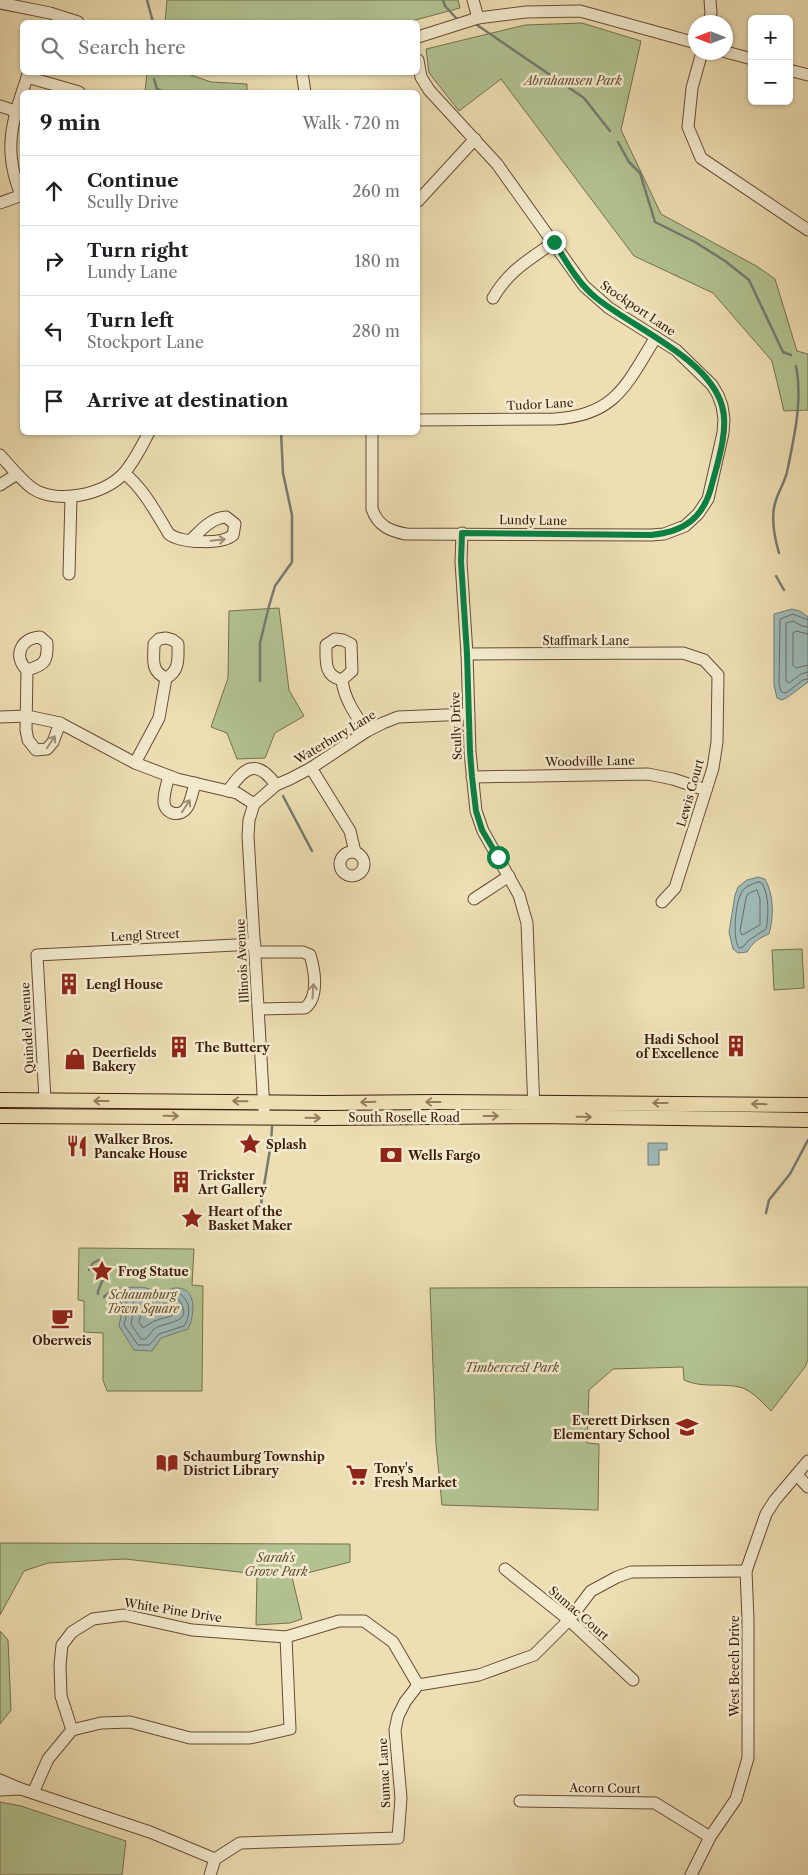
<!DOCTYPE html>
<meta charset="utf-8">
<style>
:root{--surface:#fff;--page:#f2f2f2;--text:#202124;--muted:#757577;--line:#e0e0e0}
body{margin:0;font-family:"Libre Caslon Text",serif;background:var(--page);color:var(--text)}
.controls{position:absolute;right:15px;top:15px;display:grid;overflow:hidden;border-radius:8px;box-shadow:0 1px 4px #0004}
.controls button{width:45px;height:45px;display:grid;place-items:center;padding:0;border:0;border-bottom:1px solid var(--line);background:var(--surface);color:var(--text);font:25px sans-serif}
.compass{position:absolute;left:688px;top:15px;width:45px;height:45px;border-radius:50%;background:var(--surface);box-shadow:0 1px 4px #0004;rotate:270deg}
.stop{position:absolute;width:15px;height:15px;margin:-11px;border:4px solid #0b8043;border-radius:50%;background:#fff}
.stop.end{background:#0b8043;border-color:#fff;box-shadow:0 1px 5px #0008}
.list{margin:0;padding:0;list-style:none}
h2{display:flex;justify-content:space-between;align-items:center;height:65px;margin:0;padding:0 20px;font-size:21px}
h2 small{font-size:16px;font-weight:400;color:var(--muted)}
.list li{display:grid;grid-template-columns:32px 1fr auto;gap:15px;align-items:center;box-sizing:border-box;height:70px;padding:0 20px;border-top:1px solid var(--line)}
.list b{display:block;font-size:19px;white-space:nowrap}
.list p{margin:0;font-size:16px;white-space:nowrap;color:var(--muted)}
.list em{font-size:16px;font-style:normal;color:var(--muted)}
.icon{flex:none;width:28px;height:28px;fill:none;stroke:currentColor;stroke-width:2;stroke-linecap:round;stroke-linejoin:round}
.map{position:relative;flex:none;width:808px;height:1875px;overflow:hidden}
.search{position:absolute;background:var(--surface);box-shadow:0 1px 4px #0004;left:20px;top:20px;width:400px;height:55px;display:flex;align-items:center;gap:12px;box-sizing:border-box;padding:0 18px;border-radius:8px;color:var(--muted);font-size:19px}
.panel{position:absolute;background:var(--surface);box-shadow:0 1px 4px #0004;left:20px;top:90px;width:400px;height:345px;border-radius:8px}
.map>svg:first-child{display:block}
.green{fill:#b2c291;stroke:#776f4e}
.water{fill:#9db9b7;stroke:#767a72}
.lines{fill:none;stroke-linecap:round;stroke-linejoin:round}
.shore{stroke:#6c6a60;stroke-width:1}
.stream{stroke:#767a72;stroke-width:2.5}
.minor-casing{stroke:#684c34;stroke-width:13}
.major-casing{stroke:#3c1c0a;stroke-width:16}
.minor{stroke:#f3eace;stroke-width:11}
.major{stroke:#eddeb3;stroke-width:14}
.oneway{stroke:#a18d76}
.oneway2{stroke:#947d5e}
.route{stroke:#0b8043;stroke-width:6}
.labels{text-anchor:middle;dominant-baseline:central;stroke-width:5;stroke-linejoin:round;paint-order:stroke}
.park-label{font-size:12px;font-style:italic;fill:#5f4e32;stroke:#f3eace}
.street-label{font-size:12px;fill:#3c1c0a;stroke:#f3eace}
.poi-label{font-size:12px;font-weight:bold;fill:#3c1c0a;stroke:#f3eace;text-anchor:start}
</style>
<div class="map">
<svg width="808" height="1875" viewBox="0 0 808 1875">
<rect width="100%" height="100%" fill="#eddeb3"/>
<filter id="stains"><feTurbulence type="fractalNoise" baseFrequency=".004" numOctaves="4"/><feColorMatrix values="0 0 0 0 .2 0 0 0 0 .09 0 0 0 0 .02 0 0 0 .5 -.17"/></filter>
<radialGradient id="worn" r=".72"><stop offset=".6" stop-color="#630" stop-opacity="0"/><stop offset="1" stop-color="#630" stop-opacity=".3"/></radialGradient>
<!-- green -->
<g class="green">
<path d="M167,0H458L460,8L408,22H165Z"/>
<path d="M582,23L641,41L621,130L661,214L758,267L775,279L797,351L808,354V410L784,411L772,361L713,293L634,256L501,79L459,111L429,73L426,49L525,25Z"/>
<path d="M147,73H185L211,82L247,84V92H145Z"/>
<path d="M279,608L289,690L304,716L275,733L265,758L237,759L227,733L211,727L228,678L229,611Z"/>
<path d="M802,949L804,988L774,990L772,950Z"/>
<path d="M79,1248L194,1249L192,1285L203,1286L202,1391H107L103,1380V1333L84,1332V1301L78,1300Z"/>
<path d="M808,1287V1360L805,1367L771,1411C762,1402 754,1393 743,1388C724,1382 703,1389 684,1380L683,1367L613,1369L589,1390L587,1443L599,1444L598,1510L442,1505L436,1444L430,1288Z"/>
<path d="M0,1543L350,1544V1562L292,1577L302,1619L290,1623L256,1625L257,1574L125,1559L48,1563L24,1571L0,1615Z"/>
<path d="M0,1631L8,1640L11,1710L0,1724Z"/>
<path d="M0,1802L21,1806L126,1841L122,1875H0Z"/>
</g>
<!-- water -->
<g class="water">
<path d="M792,609L800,611L808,617V682L788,697L782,700L777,698L774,685V614Z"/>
<path d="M758,877L765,879C774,895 774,917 769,934C759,938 753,942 747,952L738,953L733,949L729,932L735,895L738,887L747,880Z"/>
<path d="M648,1143H667V1150H659V1165H648Z"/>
<path d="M118,1288C127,1288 137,1286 146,1288C151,1289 154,1293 160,1293C167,1293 170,1287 178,1288C198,1289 194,1317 188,1329L161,1338L152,1351L134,1350L119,1326L123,1307L118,1296Z"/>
</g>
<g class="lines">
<!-- shore -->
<g class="shore">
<path d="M808,620L793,614L780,619L779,684L781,692L786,693L803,680L808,679"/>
<path d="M808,627L802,626L793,621L786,623V681L789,683L801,674L808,672"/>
<path d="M808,634L796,631L793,633V665L796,668L808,665"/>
<path d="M758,882L762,883C769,895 769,916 766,929L749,940L743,947L739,948C732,938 735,898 744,889C748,885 753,884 758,882Z"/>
<path d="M757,890L760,899V925L742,935L740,931L746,898L748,894Z"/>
<path d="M126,1293H145L158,1298L179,1293C191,1301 191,1315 184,1326L159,1334L149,1345H138L124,1325L128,1307L123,1296Z"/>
<path d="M136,1299C143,1299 149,1304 157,1305C164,1305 171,1302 178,1299C197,1324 165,1321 154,1329C151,1332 149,1336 146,1339H141L131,1324L134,1308L133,1301Z"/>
<path d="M143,1309L156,1312L172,1310L175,1313L171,1316L154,1321L143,1328L139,1322Z"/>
</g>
<!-- stream -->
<g class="stream">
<path d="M147,0L153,22"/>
<path d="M443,0L445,6L457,19"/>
<path d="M477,25L584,98L610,131"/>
<path d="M154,79L157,89L164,92"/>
<path d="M618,142L629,162L640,173L655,222L695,242L725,261L749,280L783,352L791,355"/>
<path d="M779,553C774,536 770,517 776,500C779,491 785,481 787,472C794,438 803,400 796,366"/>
<path d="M776,576L784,590"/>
<path d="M260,681V643L269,606L275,586L292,562V515L283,473L281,432"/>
<path d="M283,796L312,851"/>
<path d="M261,1204L271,1143L272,1127"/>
<path d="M766,1213L769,1200L790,1174L808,1140"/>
<path d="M89,1270L93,1263L99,1260L102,1263L98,1274"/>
<path d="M98,1294V1291L103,1279"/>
<path d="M104,1297L110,1292"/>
</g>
<!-- minor casing -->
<g class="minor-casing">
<g id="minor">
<path d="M473,0L478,18"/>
<path d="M0,3L50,13L78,22"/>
<path d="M709,22L711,13L710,0"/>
<path d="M418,37L478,18L526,12L580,11L696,43"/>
<path d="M702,52L692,88L688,127L701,158L808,230"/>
<path d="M726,52L752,59"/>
<path d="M789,70L808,75"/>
<path d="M302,72L305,92"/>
<path d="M27,77L79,92"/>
<path d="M0,106L15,111"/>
<path d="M22,197C1,149 13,119 29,72"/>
<path d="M418,201L475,139"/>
<path d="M0,203L22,195"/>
<path d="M493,298C509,270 529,260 554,242"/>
<path d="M418,420L555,419C617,415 627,383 656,337"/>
<path d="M372,432V509C378,526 390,531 406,534L651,535L664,534L685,526L698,514L708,499L723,433L724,419L722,406L718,395L712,385L676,350L609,308L584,286L497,164L429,90L421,77L418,60"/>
<path d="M0,455C10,466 20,479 32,488C56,505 106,495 125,472C134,461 142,446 149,432"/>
<path d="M124,473C144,489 156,513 169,534C181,543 222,545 233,535L235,524L226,517C211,518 201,530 191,540"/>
<path d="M0,485L17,474"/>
<path d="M462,533L461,562L467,654L470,752L476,811L483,831L519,895L527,923L534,1111"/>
<path d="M69,574L71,497"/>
<path d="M166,638L173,640L178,644C178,658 180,671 166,678C150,671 154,659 154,644L159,639Z"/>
<path d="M335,639L343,640L351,644L352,671L342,680C324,676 326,662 326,645Z"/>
<path d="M467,654L683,653L704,660L718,675L717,742L713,768L675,888L662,902"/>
<path d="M27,670C45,665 48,661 47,643L40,637C20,638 13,657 27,670L26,730L28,740L36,750L47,749L53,742L60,723"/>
<path d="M342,680C344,699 356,716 367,731"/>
<path d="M0,717L27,716L60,723L135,763L177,779L237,793L254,804L276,785L290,779L311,768L367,731L383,723L398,717L469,714"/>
<path d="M135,763L159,718L166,678"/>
<path d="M311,768L350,831L355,852"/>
<path d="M169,776C167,784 164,792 164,800C163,814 181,819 188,806C191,800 193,791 195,783"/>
<path d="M472,777L648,774L673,779L706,790"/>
<path d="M228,791C244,768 256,757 276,785"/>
<path d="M254,804L249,820L248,836L264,1110"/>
<circle cx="352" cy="864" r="12"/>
<path d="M474,899L509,876"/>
<path d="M255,952H303L310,955C315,971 319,997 305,1008L259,1009"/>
<path d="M45,1100L37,955L255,944"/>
<path d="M797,1475L808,1487"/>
<path d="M505,1569L569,1620L633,1680"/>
<path d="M72,1730L101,1723L130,1722L190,1738H250L290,1729L286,1637"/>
<path d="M0,1780L21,1789L150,1832L215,1859L240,1843L398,1838L401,1798L395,1730L398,1716L405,1702L418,1685L479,1675L534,1655L569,1620L591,1591L617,1577L631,1572L746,1571"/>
<path d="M0,1790L21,1789"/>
<path d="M33,1793L48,1759L72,1730L61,1696L60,1665L62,1645L72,1632L93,1619L124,1615L192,1630L286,1637L339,1621H364L393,1642L418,1685"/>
<path d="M520,1801L655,1803L710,1837"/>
<path d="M210,1875L215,1859"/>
<path d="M691,1875L710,1837L736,1799L748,1758V1619L746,1571L766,1514L775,1500L808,1461"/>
</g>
</g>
<!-- major casing -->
<g class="major-casing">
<g id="major">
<path d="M0,1100L324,1103L437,1102L808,1105"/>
<path d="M0,1116L325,1118L535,1116L808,1120"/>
</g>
</g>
<!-- minor -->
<use href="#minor" class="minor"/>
<!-- major -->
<use href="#major" class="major"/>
</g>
<!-- one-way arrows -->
<defs><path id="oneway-shaft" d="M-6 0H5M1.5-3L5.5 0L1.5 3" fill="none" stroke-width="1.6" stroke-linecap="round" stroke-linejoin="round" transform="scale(1.25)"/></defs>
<g class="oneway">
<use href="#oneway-shaft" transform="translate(218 540) rotate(-6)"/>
<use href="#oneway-shaft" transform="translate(51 742) rotate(-56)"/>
<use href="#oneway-shaft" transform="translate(186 806) rotate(-57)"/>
<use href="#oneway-shaft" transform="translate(313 991) rotate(-86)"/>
</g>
<g class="oneway2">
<use href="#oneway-shaft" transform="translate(101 1101) rotate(-180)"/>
<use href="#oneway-shaft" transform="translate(240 1101) rotate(-179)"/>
<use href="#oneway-shaft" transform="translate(368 1102) rotate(178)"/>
<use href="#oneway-shaft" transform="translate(433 1102) rotate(-180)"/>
<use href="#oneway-shaft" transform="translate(660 1103) rotate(-180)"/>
<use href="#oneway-shaft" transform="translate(759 1104) rotate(-179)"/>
<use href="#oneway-shaft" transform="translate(171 1116) rotate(1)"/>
<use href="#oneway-shaft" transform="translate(491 1116)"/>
<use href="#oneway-shaft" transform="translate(584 1117) rotate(1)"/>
<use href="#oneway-shaft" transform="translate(313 1118) rotate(1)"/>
</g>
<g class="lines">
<!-- route -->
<path class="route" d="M498,857L482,830L476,811L472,777L470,752L467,654L461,562L462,533L651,535C684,532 704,518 712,484C718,462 729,428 722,406C709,358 631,327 595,297C577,282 566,261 554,242"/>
</g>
<!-- icons -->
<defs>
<g id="building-bare" transform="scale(1.725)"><path d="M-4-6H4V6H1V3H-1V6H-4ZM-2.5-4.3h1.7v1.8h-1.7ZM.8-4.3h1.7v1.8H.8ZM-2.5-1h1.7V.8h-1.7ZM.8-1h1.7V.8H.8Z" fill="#8f2418" stroke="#f3eace" stroke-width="2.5" paint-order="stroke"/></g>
<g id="shop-bare" transform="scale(1.725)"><path d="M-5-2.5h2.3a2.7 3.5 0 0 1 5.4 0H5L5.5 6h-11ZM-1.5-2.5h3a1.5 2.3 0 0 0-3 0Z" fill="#8f2418" stroke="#f3eace" stroke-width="2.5" paint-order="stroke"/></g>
<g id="sight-bare" transform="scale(1.725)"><path d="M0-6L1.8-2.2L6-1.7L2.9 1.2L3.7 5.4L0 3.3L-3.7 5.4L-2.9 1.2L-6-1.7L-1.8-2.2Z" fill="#8f2418" stroke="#f3eace" stroke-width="2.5" paint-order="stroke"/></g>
<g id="restaurant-bare" transform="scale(1.725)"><path d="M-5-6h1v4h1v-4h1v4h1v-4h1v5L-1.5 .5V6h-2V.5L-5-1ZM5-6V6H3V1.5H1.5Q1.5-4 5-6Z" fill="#8f2418" stroke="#f3eace" stroke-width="2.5" paint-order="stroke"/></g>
<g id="bank-bare" transform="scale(1.725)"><path d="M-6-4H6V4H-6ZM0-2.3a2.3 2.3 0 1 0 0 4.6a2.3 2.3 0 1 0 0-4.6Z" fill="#8f2418" stroke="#f3eace" stroke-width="2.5" paint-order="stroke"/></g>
<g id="cafe-bare" transform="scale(1.725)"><path d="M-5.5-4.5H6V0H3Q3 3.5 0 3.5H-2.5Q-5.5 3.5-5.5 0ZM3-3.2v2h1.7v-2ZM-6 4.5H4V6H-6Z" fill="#8f2418" stroke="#f3eace" stroke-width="2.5" paint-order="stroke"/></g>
<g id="school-bare" transform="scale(1.725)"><path d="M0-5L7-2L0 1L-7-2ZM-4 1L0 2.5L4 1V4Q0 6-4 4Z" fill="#8f2418" stroke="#f3eace" stroke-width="2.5" paint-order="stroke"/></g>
<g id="library-bare" transform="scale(1.725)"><path d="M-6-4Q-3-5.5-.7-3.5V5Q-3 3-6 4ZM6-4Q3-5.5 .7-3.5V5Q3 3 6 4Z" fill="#8f2418" stroke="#f3eace" stroke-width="2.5" paint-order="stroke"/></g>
<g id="supermarket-bare" transform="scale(1.725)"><path d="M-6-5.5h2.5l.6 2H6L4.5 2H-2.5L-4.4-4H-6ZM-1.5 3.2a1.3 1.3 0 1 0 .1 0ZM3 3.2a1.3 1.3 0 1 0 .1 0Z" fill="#8f2418" stroke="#f3eace" stroke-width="2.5" paint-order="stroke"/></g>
</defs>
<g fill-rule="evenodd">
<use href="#building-bare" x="69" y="984"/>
<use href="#building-bare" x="736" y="1046"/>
<use href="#building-bare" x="179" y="1047"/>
<use href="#shop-bare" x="75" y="1059"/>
<use href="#sight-bare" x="250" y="1144"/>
<use href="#restaurant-bare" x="77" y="1146"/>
<use href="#bank-bare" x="391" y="1155"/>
<use href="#building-bare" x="181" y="1182"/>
<use href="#sight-bare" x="192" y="1218"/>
<use href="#sight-bare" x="102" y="1271"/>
<use href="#cafe-bare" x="62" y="1318"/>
<use href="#school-bare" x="687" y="1427"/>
<use href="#library-bare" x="167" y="1463"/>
<use href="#supermarket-bare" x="357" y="1475"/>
</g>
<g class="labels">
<!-- park labels -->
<g class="park-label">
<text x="573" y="80">Abrahamsen Park</text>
<text x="143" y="1294">Schaumburg<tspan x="143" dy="14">Town Square</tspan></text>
<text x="512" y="1367">Timbercrest Park</text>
<text x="276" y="1557">Sarah's<tspan x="276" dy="14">Grove Park</tspan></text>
</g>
<!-- street labels -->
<g class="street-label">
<text transform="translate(638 308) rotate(34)">Stockport Lane</text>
<text transform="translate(540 404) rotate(-3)">Tudor Lane</text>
<text transform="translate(533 520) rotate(1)">Lundy Lane</text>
<text x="586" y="640">Staffmark Lane</text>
<text transform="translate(456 726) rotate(-92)">Scully Drive</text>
<text transform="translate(335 737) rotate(-31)">Waterbury Lane</text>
<text transform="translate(590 761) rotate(-1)">Woodville Lane</text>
<text transform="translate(690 793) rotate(-74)">Lewis Court</text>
<text transform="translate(145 935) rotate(-3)">Lengl Street</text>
<text transform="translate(242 961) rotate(-93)">Illinois Avenue</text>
<text transform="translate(27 1028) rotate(-93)">Quindel Avenue</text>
<text x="404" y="1117">South Roselle Road</text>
<text transform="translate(173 1610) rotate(9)">White Pine Drive</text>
<text transform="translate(579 1613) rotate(41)">Sumac Court</text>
<text transform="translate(734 1666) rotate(-90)">West Beech Drive</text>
<text transform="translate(384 1773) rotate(-93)">Sumac Lane</text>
<text transform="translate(605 1788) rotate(1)">Acorn Court</text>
</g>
<!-- poi labels -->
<g class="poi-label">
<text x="86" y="984">Lengl House</text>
<text x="719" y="1039" text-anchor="end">Hadi School<tspan x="719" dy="14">of Excellence</tspan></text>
<text x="195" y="1047">The Buttery</text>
<text x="92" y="1052">Deerfields<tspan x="92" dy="14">Bakery</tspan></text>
<text x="94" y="1139">Walker Bros.<tspan x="94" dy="14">Pancake House</tspan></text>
<text x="266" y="1144">Splash</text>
<text x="408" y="1155">Wells Fargo</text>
<text x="198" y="1175">Trickster<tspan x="198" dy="14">Art Gallery</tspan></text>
<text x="208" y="1211">Heart of the<tspan x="208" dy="14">Basket Maker</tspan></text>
<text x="118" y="1271">Frog Statue</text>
<text x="62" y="1340" text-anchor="middle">Oberweis</text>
<text x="670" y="1420" text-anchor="end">Everett Dirksen<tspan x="670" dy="14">Elementary School</tspan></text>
<text x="183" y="1456">Schaumburg Township<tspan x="183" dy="14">District Library</tspan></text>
<text x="374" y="1468">Tony's<tspan x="374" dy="14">Fresh Market</tspan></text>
</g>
</g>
<rect width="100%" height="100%" filter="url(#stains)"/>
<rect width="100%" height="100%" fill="url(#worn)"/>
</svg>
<div class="controls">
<button>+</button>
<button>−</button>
</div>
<svg class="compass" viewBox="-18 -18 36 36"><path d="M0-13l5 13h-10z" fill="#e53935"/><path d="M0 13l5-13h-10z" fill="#757577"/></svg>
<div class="stop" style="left:498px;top:857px"></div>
<div class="stop end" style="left:554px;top:242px"></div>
<div class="search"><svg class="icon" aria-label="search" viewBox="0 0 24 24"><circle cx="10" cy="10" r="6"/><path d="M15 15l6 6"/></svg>Search here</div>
<section class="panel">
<h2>9 min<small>Walk · 720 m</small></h2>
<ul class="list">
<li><svg class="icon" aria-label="ahead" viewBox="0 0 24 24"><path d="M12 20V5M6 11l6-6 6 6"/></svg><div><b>Continue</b><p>Scully Drive</p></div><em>260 m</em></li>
<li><svg class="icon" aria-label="right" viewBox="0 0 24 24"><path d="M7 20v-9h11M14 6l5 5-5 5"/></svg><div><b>Turn right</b><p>Lundy Lane</p></div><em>180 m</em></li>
<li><svg class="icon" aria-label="left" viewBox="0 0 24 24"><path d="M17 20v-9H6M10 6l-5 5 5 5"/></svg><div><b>Turn left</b><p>Stockport Lane</p></div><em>280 m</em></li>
<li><svg class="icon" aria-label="arrive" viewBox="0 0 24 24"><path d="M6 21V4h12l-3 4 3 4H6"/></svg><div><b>Arrive at destination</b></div></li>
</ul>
</section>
</div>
